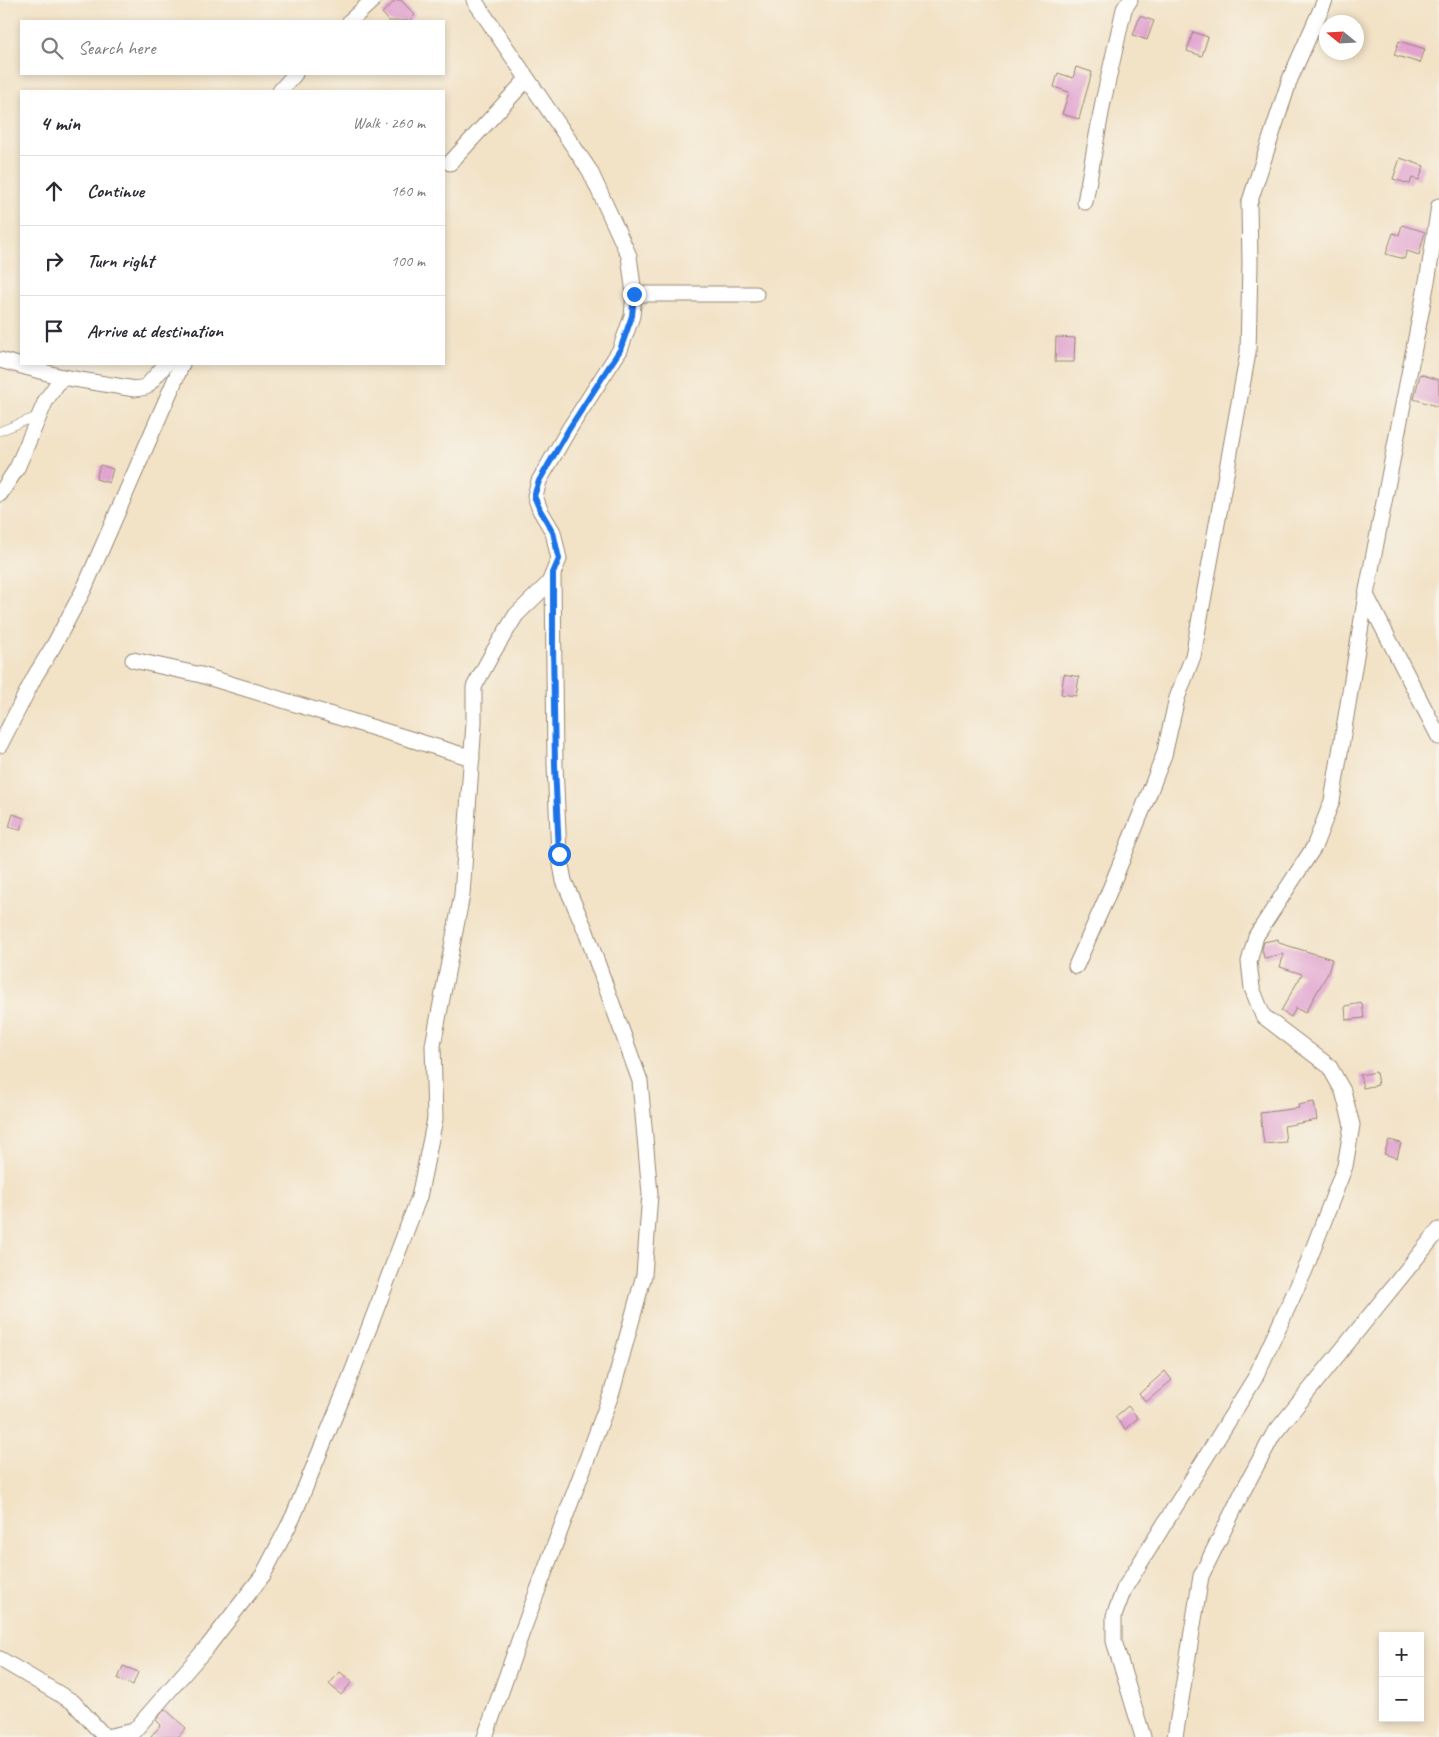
<!DOCTYPE html>
<meta charset="utf-8">
<style>
:root{--surface:#fff;--page:#f7f7f7;--text:#2b2b33;--muted:#7c7c81;--line:#e1e1e2}
body{margin:0;font-family:Caveat,sans-serif;background:var(--page);color:var(--text)}
.controls{position:absolute;right:15px;bottom:15px;display:grid;overflow:hidden;border-radius:0px;box-shadow:0 2px 8px #0003}
.controls button{width:45px;height:45px;display:grid;place-items:center;padding:0;border:0;border-bottom:1px solid var(--line);background:var(--surface);color:var(--text);font:25px sans-serif}
.compass{position:absolute;left:1319px;top:15px;width:45px;height:45px;border-radius:50%;background:var(--surface);box-shadow:0 2px 8px #0003;rotate:288deg}
.stop{position:absolute;width:15px;height:15px;margin:-11px;border:4px solid #1a73e8;border-radius:50%;background:#fff}
.stop.end{background:#1a73e8;border-color:#fff;box-shadow:0 1px 5px #0008}
.list{margin:0;padding:0;list-style:none}
h2{display:flex;justify-content:space-between;align-items:center;height:65px;margin:0;padding:0 20px;font-size:21px}
h2 small{font-size:16px;font-weight:400;color:var(--muted)}
.list li{display:grid;grid-template-columns:32px 1fr auto;gap:15px;align-items:center;box-sizing:border-box;height:70px;padding:0 20px;border-top:1px solid var(--line)}
.list b{display:block;font-size:19px;white-space:nowrap}
.list em{font-size:16px;font-style:normal;color:var(--muted)}
.icon{flex:none;width:28px;height:28px;fill:none;stroke:currentColor;stroke-width:2;stroke-linecap:round;stroke-linejoin:round}
.map{position:relative;flex:none;width:1439px;height:1737px;overflow:hidden}
.search{position:absolute;background:var(--surface);box-shadow:0 2px 8px #0003;left:20px;top:20px;width:425px;height:55px;display:flex;align-items:center;gap:12px;box-sizing:border-box;padding:0 18px;border-radius:0px;color:var(--muted);font-size:19px}
.panel{position:absolute;background:var(--surface);box-shadow:0 2px 8px #0003;left:20px;top:90px;width:425px;height:275px;border-radius:0px}
.map>svg:first-child{display:block}
.building{fill:#e1a3d0}
.lines{fill:none;stroke-linecap:round;stroke-linejoin:round}
.lane-casing{stroke:#968672;stroke-width:9}
.street-casing{stroke:#968672;stroke-width:17}
.lane{stroke:#fff;stroke-width:8}
.street{stroke:#fff;stroke-width:15}
.route{stroke:#1a73e8;stroke-width:6}
</style>
<div class="map">
<svg width="1439" height="1737" viewBox="0 0 1439 1737">
<rect width="100%" height="100%" fill="#f7f3e8"/>
<filter id="ink" filterUnits="userSpaceOnUse"><feTurbulence type="fractalNoise" baseFrequency=".02" numOctaves="2"/><feDisplacementMap in="SourceGraphic" scale="10" xChannelSelector="R" yChannelSelector="G"/><feConvolveMatrix kernelMatrix="1 2 1 2 8 2 1 2 1" color-interpolation-filters="sRGB"/></filter>
<filter id="wash" filterUnits="userSpaceOnUse"><feTurbulence type="fractalNoise" baseFrequency=".0096" numOctaves="4" result="noise"/><feDisplacementMap in="SourceGraphic" scale="20" xChannelSelector="R" yChannelSelector="G"/><feGaussianBlur stdDeviation="1.12" result="paint"/><feColorMatrix in="noise" values="0 0 0 0 0 0 0 0 0 0 0 0 0 0 0 0 0 1.4 0 .05"/><feComposite in="paint" operator="in"/></filter>
<g filter="url(#wash)">
<rect width="100%" height="100%" fill="#f2e2c6"/>
<g id="blocks">
<!-- building -->
<g class="building">
<path d="M396,0H401L415,15L409,21H389L382,13Z"/>
<path d="M1140,16L1154,21L1147,40L1133,35Z"/>
<path d="M1193,32L1208,37L1202,56L1187,51Z"/>
<path d="M1399,41L1425,49L1420,63L1394,55Z"/>
<path d="M1076,67L1092,72L1079,119L1062,114L1069,92L1054,87L1058,73L1073,78Z"/>
<path d="M1400,158L1424,166L1419,180L1412,178L1410,184L1393,179Z"/>
<path d="M1402,225L1425,232L1419,255L1407,251L1404,259L1386,254L1393,233L1399,235Z"/>
<path d="M1056,337L1075,338L1074,362H1055Z"/>
<path d="M1420,374L1439,380V407L1414,399Z"/>
<path d="M100,465L113,469L109,483L96,479Z"/>
<path d="M1064,674L1079,677L1076,696L1061,694Z"/>
<path d="M13,814L24,818L20,830L9,827Z"/>
<path d="M1278,939L1279,943L1332,959L1328,973L1305,1013L1296,1008L1291,1017L1281,1011L1302,974L1280,967L1284,954L1264,958L1262,949L1264,942Z"/>
<path d="M1362,1003L1364,1018L1346,1020L1345,1006Z"/>
<path d="M1376,1072L1378,1085L1363,1088L1360,1075Z"/>
<path d="M1314,1102L1317,1120L1284,1126L1286,1142L1264,1144L1260,1113L1299,1108L1298,1105Z"/>
<path d="M1389,1140L1401,1143L1397,1158L1384,1154Z"/>
<path d="M1165,1371L1172,1380L1146,1402L1139,1394Z"/>
<path d="M1128,1406L1138,1418L1125,1429L1115,1417Z"/>
<path d="M123,1666L138,1672L133,1685L118,1679Z"/>
<path d="M340,1672L352,1682L341,1695L329,1684Z"/>
<path d="M165,1709L186,1728L178,1737H150L161,1725L156,1720Z"/>
</g>
</g>
</g>
<g filter="url(#ink)">
<use href="#blocks" fill-opacity="0" stroke="#968672" stroke-width="1"/>
<g class="lines">
<!-- lane casing -->
<g class="lane-casing">
<path id="lane" d="M0,431L38,416"/>
</g>
<!-- street casing -->
<g class="street-casing">
<g id="street">
<path d="M350,21L373,0"/>
<path d="M280,91L295,74"/>
<path d="M450,163L527,79"/>
<path d="M1085,202L1103,102L1124,9L1130,0"/>
<path d="M634,294H756"/>
<path d="M0,360L62,377"/>
<path d="M0,494L17,468L46,400L62,377L135,389L146,387L166,364"/>
<path d="M1366,595L1439,737"/>
<path d="M133,660L201,675L472,758"/>
<path d="M0,745L35,676L54,645L84,589L182,364"/>
<path d="M1076,966L1106,899L1148,796L1164,755L1177,698L1193,656L1248,353L1250,263L1249,204L1290,79L1325,0"/>
<path d="M0,1659L73,1702L105,1737"/>
<path d="M106,1737L134,1731L208,1646L263,1575L293,1517L345,1391L419,1197L435,1119L433,1045L462,895L474,723V687L492,654L516,615L549,583L559,559L553,532L540,510L535,496L539,481L569,429L620,350L632,316L634,294L629,256L590,171L474,0"/>
<path d="M485,1737L521,1635L612,1392L644,1275L650,1194L640,1081L585,929L564,881L559,854L555,765L553,574"/>
<path d="M1143,1737L1114,1641V1616L1124,1589L1255,1378L1305,1270L1345,1166L1352,1125L1343,1091L1329,1066L1263,1016L1252,988L1249,962L1256,936L1314,847L1332,801L1366,595L1428,276L1439,206"/>
<path d="M1175,1737L1201,1576L1244,1489L1273,1435L1439,1230"/>
</g>
</g>
<!-- lane -->
<use href="#lane" class="lane"/>
<!-- street -->
<use href="#street" class="street"/>
</g>
</g>
<g class="lines" filter="url(#ink)">
<!-- route -->
<path class="route" d="M559,854L555,765L553,646V573L559,559L553,532L540,510L534,496L539,481L569,429L620,350L632,316L634,294"/>
</g>
</svg>
<div class="controls">
<button>+</button>
<button>−</button>
</div>
<svg class="compass" viewBox="-18 -18 36 36"><path d="M0-13l5 13h-10z" fill="#e53935"/><path d="M0 13l5-13h-10z" fill="#7c7c81"/></svg>
<div class="stop" style="left:559px;top:854px"></div>
<div class="stop end" style="left:634px;top:294px"></div>
<div class="search"><svg class="icon" aria-label="search" viewBox="0 0 24 24"><circle cx="10" cy="10" r="6"/><path d="M15 15l6 6"/></svg>Search here</div>
<section class="panel">
<h2>4 min<small>Walk · 260 m</small></h2>
<ul class="list">
<li><svg class="icon" aria-label="ahead" viewBox="0 0 24 24"><path d="M12 20V5M6 11l6-6 6 6"/></svg><div><b>Continue</b></div><em>160 m</em></li>
<li><svg class="icon" aria-label="right" viewBox="0 0 24 24"><path d="M7 20v-9h11M14 6l5 5-5 5"/></svg><div><b>Turn right</b></div><em>100 m</em></li>
<li><svg class="icon" aria-label="arrive" viewBox="0 0 24 24"><path d="M6 21V4h12l-3 4 3 4H6"/></svg><div><b>Arrive at destination</b></div></li>
</ul>
</section>
</div>
